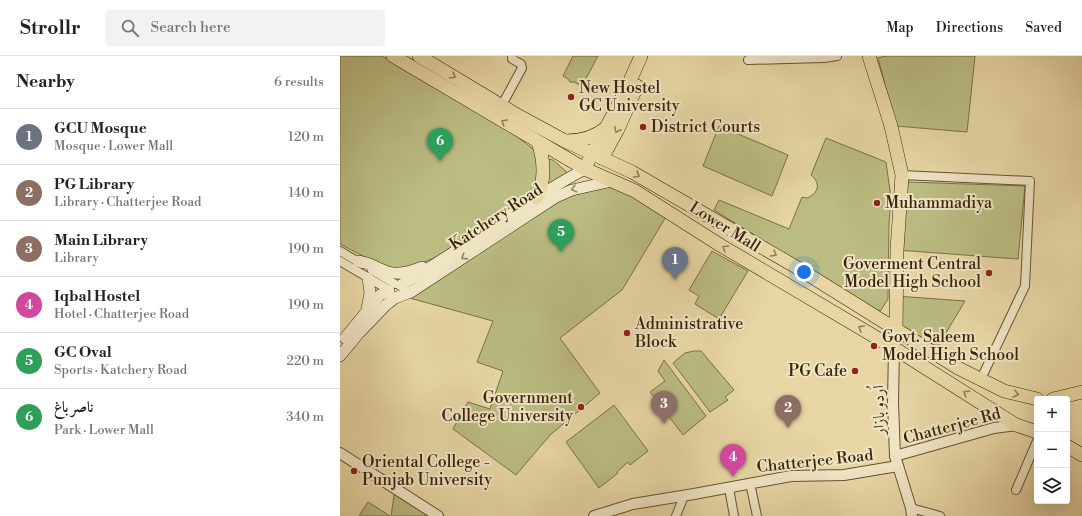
<!DOCTYPE html>
<meta charset="utf-8">
<style>
:root{--surface:#fff;--page:#f2f2f2;--text:#222;--muted:#767676;--line:#e0e0e0;--accent:#1a73e8}
body{margin:0;font-family:"Libre Bodoni",Amiri,serif;background:var(--page);color:var(--text)}
.controls{position:absolute;right:12px;bottom:12px;display:grid;overflow:hidden;border-radius:4px;box-shadow:0 4px 16px #0002}
.controls button{width:36px;height:36px;display:grid;place-items:center;padding:0;border:0;border-bottom:1px solid var(--line);background:var(--surface);color:var(--text);font:20px sans-serif}
.you{position:absolute;left:464px;top:216px;width:14px;height:14px;margin:-10px;border:3px solid #fff;border-radius:50%;background:#1a73e8;box-shadow:0 0 0 6px #1a73e833}
.badge{display:grid;place-items:center;width:26px;height:26px;border-radius:50%;background:var(--accent);color:#fff;font-size:13px;font-weight:700}
.pin{position:absolute;translate:-50% -33px;filter:drop-shadow(0 1px 2px #0008)}
.pin::after{content:'';position:absolute;top:21px;width:14px;height:12px;background:inherit;clip-path:polygon(0 0,100% 0,50% 100%)}
.list{margin:0;padding:0;list-style:none}
h2{display:flex;justify-content:space-between;align-items:center;height:52px;margin:0;padding:0 16px;font-size:17px}
h2 small{font-size:13px;font-weight:400;color:var(--muted)}
.list li{display:grid;grid-template-columns:26px 1fr auto;gap:12px;align-items:center;box-sizing:border-box;height:56px;padding:0 16px;border-top:1px solid var(--line)}
.list b{display:block;font-size:15px;white-space:nowrap}
.list p{margin:0;font-size:13px;white-space:nowrap;color:var(--muted)}
.list em{font-size:13px;font-style:normal;color:var(--muted)}
.icon{flex:none;width:22px;height:22px;fill:none;stroke:currentColor;stroke-width:2;stroke-linecap:round;stroke-linejoin:round}
.map{position:relative;flex:none;width:742px;height:460px;overflow:hidden}
header{display:flex;align-items:center;gap:24px;box-sizing:border-box;height:56px;padding:0 20px;background:var(--surface);border-bottom:1px solid var(--line)}
header strong{font-size:19px}
nav{display:flex;gap:22px;margin-inline-start:auto;font-size:14px}
.search{width:280px;height:36px;background:var(--page);display:flex;align-items:center;gap:10px;box-sizing:border-box;padding:0 14px;border-radius:4px;color:var(--muted);font-size:15px}
main{display:flex}
aside{flex:1;background:var(--surface)}
.map>svg:first-child{display:block}
.green{fill:#babc82;stroke:#7a7045}
.lines{fill:none;stroke-linecap:round;stroke-linejoin:round}
.minor-casing{stroke:#66512f;stroke-width:10}
.tertiary-casing{stroke:#66512f;stroke-width:12}
.secondary-casing{stroke:#3b2508;stroke-width:12}
.primary-casing{stroke:#3b2508;stroke-width:14}
.minor{stroke:#efe4c4;stroke-width:8}
.tertiary{stroke:#efe4c4;stroke-width:10}
.secondary{stroke:#efe4c4;stroke-width:11}
.primary{stroke:#e7d6a4;stroke-width:13}
.oneway{stroke:#917e56}
.oneway2{stroke:#958466}
.poi-dot{fill:#8f2418;stroke:#efe4c4;stroke-width:1.5}
.labels{text-anchor:middle;dominant-baseline:central;stroke-width:4;stroke-linejoin:round;paint-order:stroke}
.poi-label{font-size:16px;fill:#3b2508;stroke:#efe4c4;text-anchor:start}
.street-label{font-size:16px;fill:#3b2508;stroke:#efe4c4}
</style>
<header>
<strong>Strollr</strong>
<div class="search"><svg class="icon" aria-label="search" viewBox="0 0 24 24"><circle cx="10" cy="10" r="6"/><path d="M15 15l6 6"/></svg>Search here</div>
<nav><a>Map</a><a>Directions</a><a>Saved</a></nav>
</header>
<main>
<aside>
<h2>Nearby<small>6 results</small></h2>
<ul class="list">
<li><span class="badge" style="background:#6b7280">1</span><div><b>GCU Mosque</b><p>Mosque · Lower Mall</p></div><em>120 m</em></li>
<li><span class="badge" style="background:#8d6e63">2</span><div><b>PG Library</b><p>Library · Chatterjee Road</p></div><em>140 m</em></li>
<li><span class="badge" style="background:#8d6e63">3</span><div><b>Main Library</b><p>Library</p></div><em>190 m</em></li>
<li><span class="badge" style="background:#d1479c">4</span><div><b>Iqbal Hostel</b><p>Hotel · Chatterjee Road</p></div><em>190 m</em></li>
<li><span class="badge" style="background:#2e9e5b">5</span><div><b>GC Oval</b><p>Sports · Katchery Road</p></div><em>220 m</em></li>
<li><span class="badge" style="background:#2e9e5b">6</span><div><b>ناصر باغ</b><p>Park · Lower Mall</p></div><em>340 m</em></li>
</ul>
</aside>
<div class="map">
<svg width="742" height="460" viewBox="0 0 742 460">
<rect width="100%" height="100%" fill="#e7d6a4"/>
<filter id="stains"><feTurbulence type="fractalNoise" baseFrequency=".005" numOctaves="4"/><feColorMatrix values="0 0 0 0 .2 0 0 0 0 .09 0 0 0 0 .02 0 0 0 .5 -.17"/></filter>
<radialGradient id="worn" r=".72"><stop offset=".6" stop-color="#630" stop-opacity="0"/><stop offset="1" stop-color="#630" stop-opacity=".3"/></radialGradient>
<!-- green -->
<g class="green">
<path d="M0,0H42L174,78L193,93L198,103L196,136L101,199L61,216L52,215L0,188Z"/>
<path d="M233,0H258L242,30L234,26H230L228,23L223,20Z"/>
<path d="M545,0H635L627,76L556,70L538,2Z"/>
<path d="M379,70L448,99L432,140L363,110Z"/>
<path d="M486,82L546,106L551,142L549,167L548,243L541,254L536,255L374,154L379,144L449,173L462,141L467,142C479,137 481,127 471,119Z"/>
<path d="M208,103L213,104L229,118L205,131Z"/>
<path d="M568,126L685,130L678,203L557,194Z"/>
<path d="M270,128L327,159L282,234L220,282L260,337L210,379L176,419L113,373L128,346L150,353L163,315L137,306L153,265L66,241L213,148L234,138Z"/>
<path d="M372,195L408,215L379,263L355,248L359,240L349,234Z"/>
<path d="M556,240L625,245L594,297L556,273Z"/>
<path d="M354,295H361L394,334L385,341L388,344L370,356L333,307L345,297Z"/>
<path d="M324,304L366,360L343,379L310,336L325,325L318,315Z"/>
<path d="M274,349L308,395L290,409L288,406L277,416L278,417L259,432L226,386Z"/>
<path d="M55,433L98,460H51Z"/>
<path d="M28,446L50,460H19Z"/>
</g>
<g class="lines">
<!-- minor casing -->
<g class="minor-casing">
<g id="minor">
<path d="M408,4L484,2L497,0"/>
<path d="M162,49L182,12L181,8L172,3V0"/>
<path d="M562,119L690,125L685,230L641,323"/>
<path d="M0,195L22,208"/>
<path d="M0,205L49,234"/>
<path d="M32,214L55,228"/>
<path d="M410,427L417,460"/>
<path d="M389,432L394,460"/>
<path d="M676,434L697,385"/>
<path d="M571,452L600,460"/>
<path d="M336,460L344,440"/>
</g>
</g>
<!-- tertiary casing -->
<g class="tertiary-casing">
<g id="tertiary">
<path d="M554,292L553,347L555,400L571,452L572,460"/>
<path d="M0,397L98,460"/>
<path d="M555,400L654,372L676,369"/>
<path d="M254,460L293,448L354,438L451,420L504,419L558,410"/>
</g>
</g>
<!-- secondary casing -->
<g class="secondary-casing">
<g id="secondary">
<path d="M18,205C31,207 34,211 45,215C57,220 70,216 82,211"/>
<path d="M61,229C124,193 181,147 245,113"/>
<path d="M27,253L30,237L28,222"/>
<path d="M5,282L40,239L49,235"/>
<path d="M0,300L19,277L46,249L55,242L71,236L216,141L232,134L272,125"/>
</g>
</g>
<!-- primary casing -->
<g class="primary-casing">
<g id="primary">
<path d="M53,0L245,113L295,135L380,189L554,292L676,369L697,376"/>
<path d="M79,0L177,59L223,84L292,116L456,211L618,312L664,335L697,343"/>
<path d="M529,0L551,70L562,119L557,194L556,273"/>
<path d="M226,85C241,85 254,82 266,72"/>
<path d="M262,102L278,73L297,30"/>
<path d="M248,106L285,36L301,0"/>
<path d="M196,142C206,126 204,103 198,86"/>
<path d="M713,343L742,336"/>
<path d="M727,390L742,399"/>
</g>
</g>
<!-- minor -->
<use href="#minor" class="minor"/>
<!-- tertiary -->
<use href="#tertiary" class="tertiary"/>
<!-- secondary -->
<use href="#secondary" class="secondary"/>
<!-- primary -->
<use href="#primary" class="primary"/>
</g>
<!-- one-way arrows -->
<defs><path id="oneway-chevron" d="M-2-3.5L2.5 0L-2 3.5" fill="none" stroke-width="1.6" stroke-linecap="round" stroke-linejoin="round"/></defs>
<g class="oneway">
<use href="#oneway-chevron" transform="translate(113 20) rotate(31)"/>
<use href="#oneway-chevron" transform="translate(164 66) rotate(-149)"/>
<use href="#oneway-chevron" transform="translate(277 74) rotate(116)"/>
<use href="#oneway-chevron" transform="translate(297 119) rotate(31)"/>
<use href="#oneway-chevron" transform="translate(385 192) rotate(-149)"/>
<use href="#oneway-chevron" transform="translate(434 198) rotate(30)"/>
<use href="#oneway-chevron" transform="translate(521 272) rotate(-149)"/>
<use href="#oneway-chevron" transform="translate(626 337) rotate(-148)"/>
<use href="#oneway-chevron" transform="translate(676 338) rotate(14)"/>
</g>
<g class="oneway2">
<use href="#oneway-chevron" transform="translate(234 133) rotate(165)"/>
<use href="#oneway-chevron" transform="translate(124 201) rotate(147)"/>
</g>
<!-- markers -->
<g class="poi-dot">
<circle cx="231" cy="41" r="4"/>
<circle cx="303" cy="71" r="4"/>
<circle cx="537" cy="147" r="4"/>
<circle cx="649" cy="217" r="4"/>
<circle cx="287" cy="277" r="4"/>
<circle cx="534" cy="290" r="4"/>
<circle cx="515" cy="315" r="4"/>
<circle cx="241" cy="351" r="4"/>
<circle cx="14" cy="415" r="4"/>
</g>
<g class="labels">
<!-- poi labels -->
<g class="poi-label">
<text x="239" y="32">New Hostel<tspan x="239" dy="18">GC University</tspan></text>
<text x="311" y="71">District Courts</text>
<text x="545" y="147">Muhammadiya</text>
<text x="641" y="208" text-anchor="end">Goverment Central<tspan x="641" dy="18">Model High School</tspan></text>
<text x="295" y="268">Administrative<tspan x="295" dy="18">Block</tspan></text>
<text x="542" y="281">Govt. Saleem<tspan x="542" dy="18">Model High School</tspan></text>
<text x="507" y="315" text-anchor="end">PG Cafe</text>
<text x="233" y="342" text-anchor="end">Government<tspan x="233" dy="18">College University</tspan></text>
<text x="22" y="406">Oriental College -<tspan x="22" dy="18">Punjab University</tspan></text>
</g>
<!-- street labels -->
<g class="street-label">
<text transform="translate(156 161) rotate(-33)">Katchery Road</text>
<text transform="translate(385 171) rotate(32)">Lower Mall</text>
<text transform="translate(539 354) rotate(-91)">اُردو بازار</text>
<text transform="translate(612 370) rotate(-15)">Chatterjee Rd</text>
<text transform="translate(475 405) rotate(-6)">Chatterjee Road</text>
</g>
</g>
<rect width="100%" height="100%" filter="url(#stains)"/>
<rect width="100%" height="100%" fill="url(#worn)"/>
</svg>
<div class="controls">
<button>+</button>
<button>−</button>
<button><svg class="icon" aria-label="layers" viewBox="0 0 24 24"><path d="M12 4l9 5-9 5-9-5zM3 14l9 5 9-5"/></svg></button>
</div>
<div class="you"></div>
<div class="pin badge" style="left:335px;top:224px;background:#6b7280">1</div>
<div class="pin badge" style="left:448px;top:372px;background:#8d6e63">2</div>
<div class="pin badge" style="left:324px;top:368px;background:#8d6e63">3</div>
<div class="pin badge" style="left:393px;top:421px;background:#d1479c">4</div>
<div class="pin badge" style="left:221px;top:196px;background:#2e9e5b">5</div>
<div class="pin badge" style="left:100px;top:105px;background:#2e9e5b">6</div>
</div>
</main>
